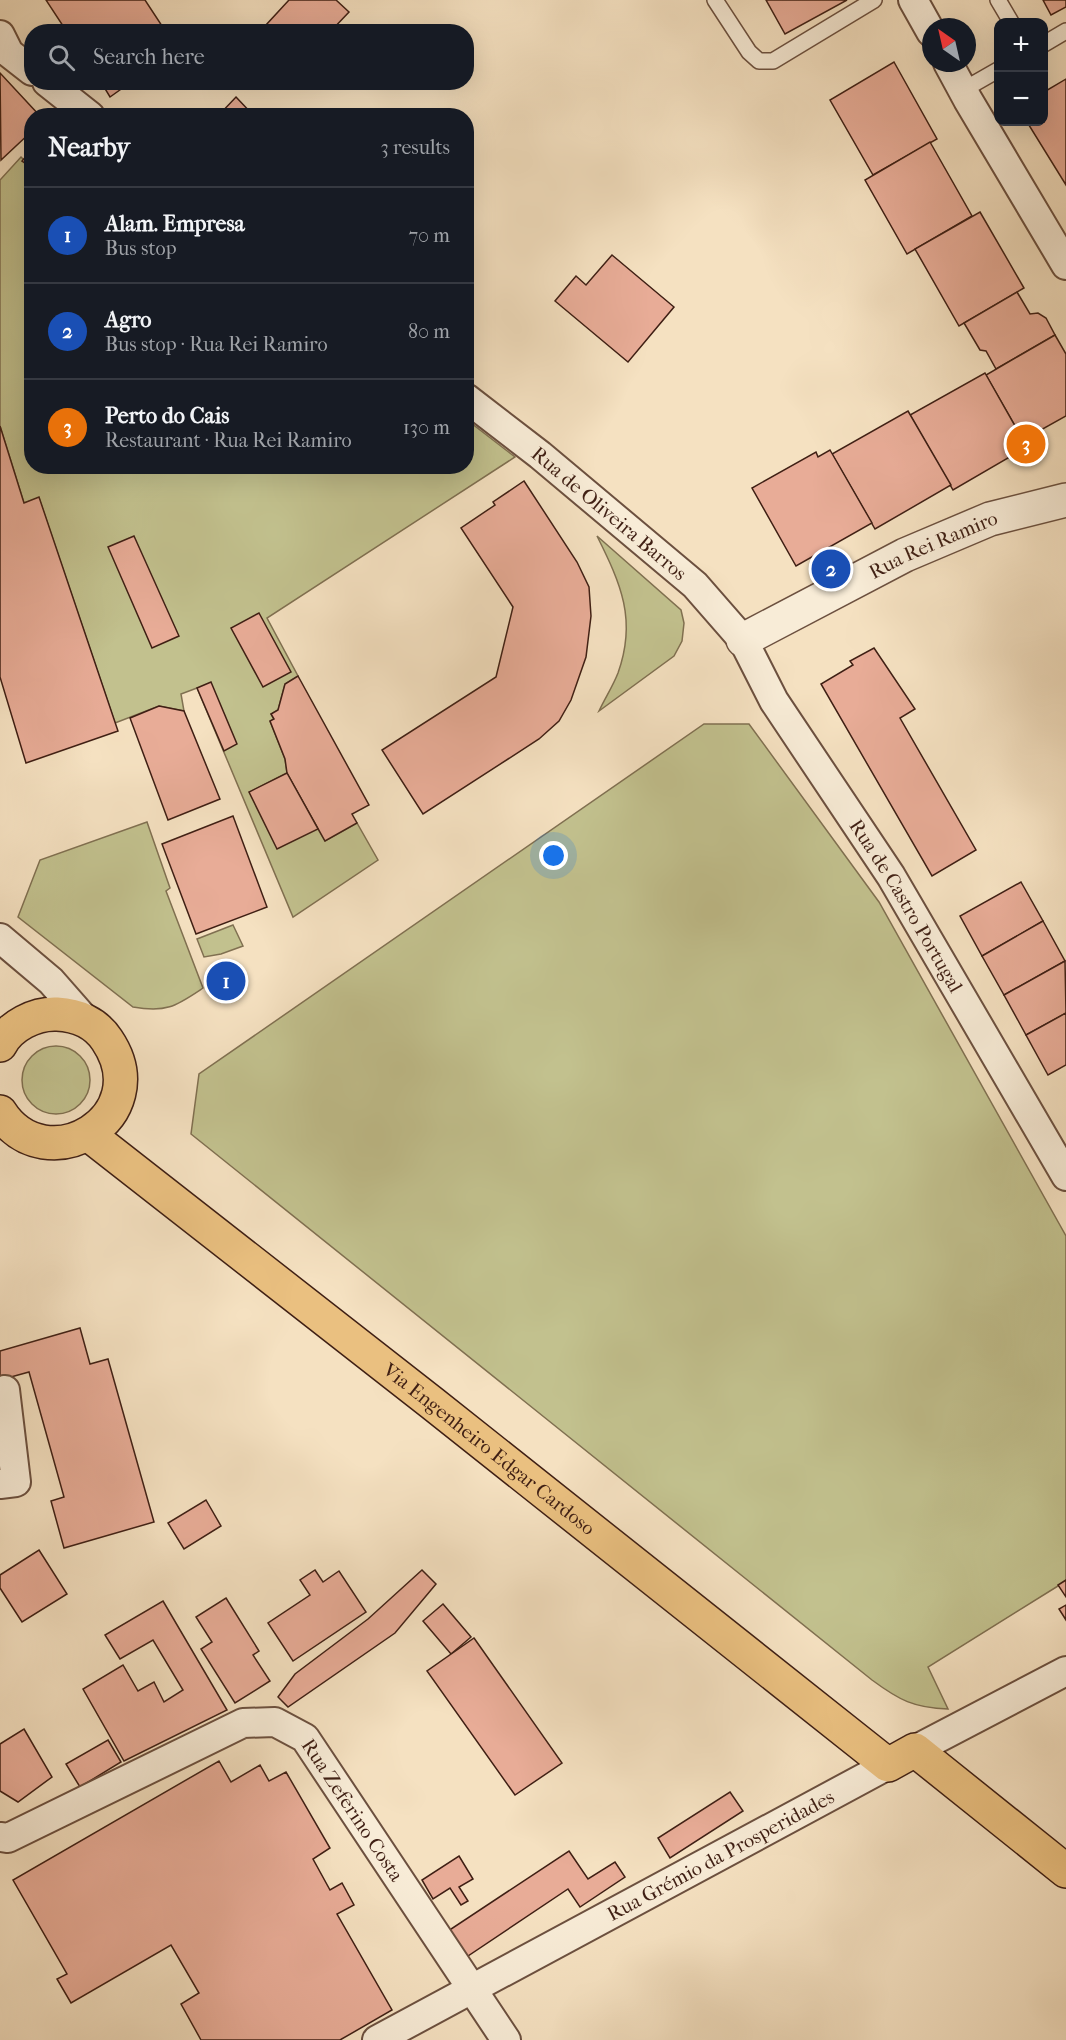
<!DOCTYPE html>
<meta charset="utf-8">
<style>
:root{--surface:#171b24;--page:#20242c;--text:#f1f3f6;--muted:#9ea1a6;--line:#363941;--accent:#db2777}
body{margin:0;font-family:"IM FELL French Canon",serif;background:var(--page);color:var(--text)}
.controls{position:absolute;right:18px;top:18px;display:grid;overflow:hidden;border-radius:12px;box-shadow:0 6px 24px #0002}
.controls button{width:54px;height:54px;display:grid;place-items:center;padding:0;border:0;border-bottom:2px solid var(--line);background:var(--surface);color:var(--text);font:30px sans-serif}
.compass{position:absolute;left:922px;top:18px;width:54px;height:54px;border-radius:50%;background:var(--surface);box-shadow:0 6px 24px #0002;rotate:326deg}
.you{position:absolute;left:554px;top:856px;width:21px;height:21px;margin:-15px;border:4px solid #fff;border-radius:50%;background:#1a73e8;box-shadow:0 0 0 9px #1a73e833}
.badge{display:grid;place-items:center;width:39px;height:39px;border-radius:50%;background:var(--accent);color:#fff;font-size:20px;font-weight:700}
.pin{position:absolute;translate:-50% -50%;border:3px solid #fff;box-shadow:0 2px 6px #0006}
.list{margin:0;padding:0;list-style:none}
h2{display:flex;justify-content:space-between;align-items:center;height:78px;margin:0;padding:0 24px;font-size:26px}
h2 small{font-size:20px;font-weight:400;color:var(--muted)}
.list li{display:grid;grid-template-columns:39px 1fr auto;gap:18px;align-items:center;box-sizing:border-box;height:96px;padding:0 24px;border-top:2px solid var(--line)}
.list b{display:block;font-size:22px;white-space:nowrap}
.list p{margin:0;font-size:20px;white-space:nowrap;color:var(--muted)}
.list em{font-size:20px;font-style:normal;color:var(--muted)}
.icon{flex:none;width:33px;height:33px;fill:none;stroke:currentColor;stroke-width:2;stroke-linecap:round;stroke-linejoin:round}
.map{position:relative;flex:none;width:1066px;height:2040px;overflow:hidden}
.search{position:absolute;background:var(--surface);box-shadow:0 6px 24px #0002;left:24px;top:24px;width:450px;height:66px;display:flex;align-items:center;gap:15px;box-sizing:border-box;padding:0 21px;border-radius:24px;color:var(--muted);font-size:22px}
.panel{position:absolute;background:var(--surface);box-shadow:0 6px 24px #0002;left:24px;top:108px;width:450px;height:366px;border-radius:24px}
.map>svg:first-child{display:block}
.green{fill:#c2c18e;stroke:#807051;stroke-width:1.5}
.building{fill:#e8ac97;stroke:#3f1f14;stroke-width:1.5}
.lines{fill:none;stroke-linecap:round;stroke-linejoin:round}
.service-casing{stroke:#6c503f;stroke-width:18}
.minor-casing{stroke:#6c503f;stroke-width:32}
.tertiary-casing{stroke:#6c503f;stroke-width:36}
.primary-casing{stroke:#3f1f14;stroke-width:36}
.service{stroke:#f8ecd7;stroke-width:15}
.minor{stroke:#f8ecd7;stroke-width:28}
.tertiary{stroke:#f8ecd7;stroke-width:33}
.primary{stroke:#eac080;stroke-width:33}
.labels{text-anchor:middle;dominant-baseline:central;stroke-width:4.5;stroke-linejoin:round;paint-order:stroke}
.street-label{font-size:20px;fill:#3f1f14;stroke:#f8ecd7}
</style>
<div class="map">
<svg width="1066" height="2040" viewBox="0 0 1066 2040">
<rect width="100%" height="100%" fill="#f5e1c1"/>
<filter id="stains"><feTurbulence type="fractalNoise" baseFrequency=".00333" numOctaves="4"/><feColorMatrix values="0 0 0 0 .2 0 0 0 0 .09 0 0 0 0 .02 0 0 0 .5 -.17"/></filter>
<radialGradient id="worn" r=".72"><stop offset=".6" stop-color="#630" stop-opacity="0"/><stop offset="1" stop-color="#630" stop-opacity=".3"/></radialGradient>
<!-- green -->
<g class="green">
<path d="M21,157L32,168V466H466L467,420L515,457L267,618L298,676L285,684L278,710L271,714L274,719L270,721L285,759L287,773L250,792L318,829L325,841L357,823L378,860L293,917L197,688L181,694L184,711L159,706L115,723L39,498L24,503L0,426V180Z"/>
<path d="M597,536L681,610L684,623L682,641L674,656L599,711C605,698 613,686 618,673C637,620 621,584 597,536Z"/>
<path d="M704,724H749L879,902L1066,1236V1581L928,1667L948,1709C914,1708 899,1700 872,1680L191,1134L199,1074Z"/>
<path d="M147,822L170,888L166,891L203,988C176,1006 167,1013 133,1007L18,917L40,860Z"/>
<path d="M233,925L243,946L221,954L204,957L197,939Z"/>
<circle cx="56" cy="1080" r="34"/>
</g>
<!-- building -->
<g class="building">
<path d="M46,0H145L166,32H67Z"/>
<path d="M289,0H336L349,12L330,32H267L270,28L266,25Z"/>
<path d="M766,0H847L785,34Z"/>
<path d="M1043,0H1066V7L1051,15Z"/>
<path d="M894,62L937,139L873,175L830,100Z"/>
<path d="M0,73L40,116H32V131L1,160Z"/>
<path d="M1066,79V185L1027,122H1044V92Z"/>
<path d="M101,82H131L110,97Z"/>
<path d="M236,97L254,116H218Z"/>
<path d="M930,142L972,216L907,254L865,180Z"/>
<path d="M32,149V168L22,161Z"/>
<path d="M980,212L1024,288L959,326L915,249Z"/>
<path d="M612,255L674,307L628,362L555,301L576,276L586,285Z"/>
<path d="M1017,292L1030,314L1038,313L1046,318L1055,335L996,369L986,351L980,350L964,323Z"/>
<path d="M1055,335L1066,354V416L1023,440L986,375Z"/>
<path d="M985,373L1027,447L953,490L910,415Z"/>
<path d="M908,411L951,485L875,529L832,454Z"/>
<path d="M0,426L24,503L39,497L118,731L26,763L0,677Z"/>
<path d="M830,450L872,523L796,566L752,488L816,452L818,457Z"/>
<path d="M524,481L577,562L589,587L591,616L586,657L571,700L559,721L539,739L423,814L382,750L496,677L513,607L461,528L495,505L493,502Z"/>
<path d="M134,536L179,636L152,648L108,547Z"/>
<path d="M259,613L291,672L263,687L231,628Z"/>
<path d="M874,648L915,709L900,718L976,850L932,876L821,684L853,665L850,661Z"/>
<path d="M298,676L369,805L352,814L357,823L325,841L287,773L285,759L270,721L274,719L271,714L278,710L285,684Z"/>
<path d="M211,682L237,744L224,751L197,688Z"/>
<path d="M159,706L184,711L220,799L168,820L130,718Z"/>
<path d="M287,773L318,829L277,849L249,792Z"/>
<path d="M233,816L267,907L196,934L162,844Z"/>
<path d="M1021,882L1043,921L982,956L960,916Z"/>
<path d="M1043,921L1065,961L1004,995L982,956Z"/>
<path d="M1065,961L1066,1013L1026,1035L1004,995Z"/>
<path d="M1066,1013V1065L1048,1075L1026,1035Z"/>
<path d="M80,1328L90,1364L108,1359L154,1522L64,1548L51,1501L64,1497L29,1372L0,1380V1351Z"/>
<path d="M206,1500L221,1526L184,1549L168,1523Z"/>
<path d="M39,1550L67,1594L22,1622L0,1588V1575Z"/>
<path d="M315,1570L323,1582L339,1571L366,1612L293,1661L268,1623L310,1595L300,1580Z"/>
<path d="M422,1570L436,1584L395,1633L288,1707L278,1697L295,1674L368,1619Z"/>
<path d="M1066,1580V1597L1058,1585Z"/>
<path d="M226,1598L259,1651L253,1655L270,1681L235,1703L201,1649L212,1642L196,1617Z"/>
<path d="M163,1601L227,1710L124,1761L83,1689L123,1665L138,1691L154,1682L164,1702L183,1690L153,1640L120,1659L105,1635Z"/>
<path d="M443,1604L471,1637L451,1654L423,1621Z"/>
<path d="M1066,1605V1620L1059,1609Z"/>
<path d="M474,1638L562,1763L515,1795L427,1671Z"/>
<path d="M24,1729L52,1777L18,1802L0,1791V1744Z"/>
<path d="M108,1740L121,1762L80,1787L66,1764Z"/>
<path d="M219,1761L231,1782L260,1765L269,1781L286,1772L330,1848L313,1859L330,1890L342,1883L354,1905L337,1914L392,2010L340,2040H201L181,2004L199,1993L171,1945L71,2003L57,1979L67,1974L13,1880Z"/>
<path d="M730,1792L743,1811L670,1858L658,1838Z"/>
<path d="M569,1851L588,1879L615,1862L625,1877L580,1907L568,1889L459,1962L442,1935Z"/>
<path d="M459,1856L473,1879L459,1887L468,1901L461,1905L450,1888L433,1899L422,1880Z"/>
</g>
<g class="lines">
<!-- service casing -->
<g class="service-casing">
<g id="service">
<path d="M715,0L749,52L759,61H773L874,0"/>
<path d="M998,0L1011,22"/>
<path d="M1044,44L1066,31"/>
<path d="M963,90L998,70"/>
</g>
</g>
<!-- minor casing -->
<g class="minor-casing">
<g id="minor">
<path d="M913,0L931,32"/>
<path d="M0,35L9,53L32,71"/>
<path d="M948,63L968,100L1066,265"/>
<path d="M47,82L90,116"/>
<path id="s1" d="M466,398L540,455L695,585L743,640L774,701L891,876L1066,1176"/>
<path d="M0,938L51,981L87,1022"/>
<path d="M0,1484L16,1482L5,1390"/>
<path d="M915,1750L1066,1671"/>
<path id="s2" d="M0,1837L8,1838L243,1723L275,1722L305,1738L506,2040"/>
<path id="s3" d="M377,2040L888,1765"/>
</g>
</g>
<!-- tertiary casing -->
<g class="tertiary-casing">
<g id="tertiary">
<path id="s4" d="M743,640L905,555L990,519L1066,500"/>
</g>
</g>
<!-- primary casing -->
<g class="primary-casing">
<g id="primary">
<path d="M0,1045C10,1026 35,1013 57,1014C77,1015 96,1023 107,1040C159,1117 46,1184 0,1112"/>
<path id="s5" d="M88,1134L432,1403L888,1765L915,1750L1066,1871"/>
</g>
</g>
<!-- service -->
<use href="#service" class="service"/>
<!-- minor -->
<use href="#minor" class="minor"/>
<!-- tertiary -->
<use href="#tertiary" class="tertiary"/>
<!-- primary -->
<use href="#primary" class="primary"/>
</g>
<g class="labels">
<!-- street labels -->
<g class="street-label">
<text stroke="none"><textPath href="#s1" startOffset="184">Rua de Oliveira Barros</textPath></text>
<text stroke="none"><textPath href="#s4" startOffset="213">Rua Rei Ramiro</textPath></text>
<text stroke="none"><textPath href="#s1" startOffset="681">Rua de Castro Portugal</textPath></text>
<text stroke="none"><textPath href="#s5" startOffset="510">Via Engenheiro Edgar Cardoso</textPath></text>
<text stroke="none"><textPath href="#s2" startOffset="422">Rua Zeferino Costa</textPath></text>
<text stroke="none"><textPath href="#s3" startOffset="390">Rua Grémio da Prosperidades</textPath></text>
</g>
</g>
<rect width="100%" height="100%" filter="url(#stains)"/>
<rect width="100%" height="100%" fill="url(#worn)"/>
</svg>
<div class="controls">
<button>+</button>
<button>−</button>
</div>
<svg class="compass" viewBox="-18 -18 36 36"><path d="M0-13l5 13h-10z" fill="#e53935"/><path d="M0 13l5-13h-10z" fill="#9ea1a6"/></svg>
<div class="you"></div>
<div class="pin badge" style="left:226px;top:981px;background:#1a4fb4">1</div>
<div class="pin badge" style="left:831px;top:569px;background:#1a4fb4">2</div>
<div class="pin badge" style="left:1026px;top:444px;background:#e8710a">3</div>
<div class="search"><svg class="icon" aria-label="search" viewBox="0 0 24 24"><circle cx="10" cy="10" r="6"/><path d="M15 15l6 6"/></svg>Search here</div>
<section class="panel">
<h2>Nearby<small>3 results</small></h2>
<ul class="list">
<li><span class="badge" style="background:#1a4fb4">1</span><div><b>Alam. Empresa</b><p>Bus stop</p></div><em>70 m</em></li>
<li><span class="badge" style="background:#1a4fb4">2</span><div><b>Agro</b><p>Bus stop · Rua Rei Ramiro</p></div><em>80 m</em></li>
<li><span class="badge" style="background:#e8710a">3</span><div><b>Perto do Cais</b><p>Restaurant · Rua Rei Ramiro</p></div><em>130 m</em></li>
</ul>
</section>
</div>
